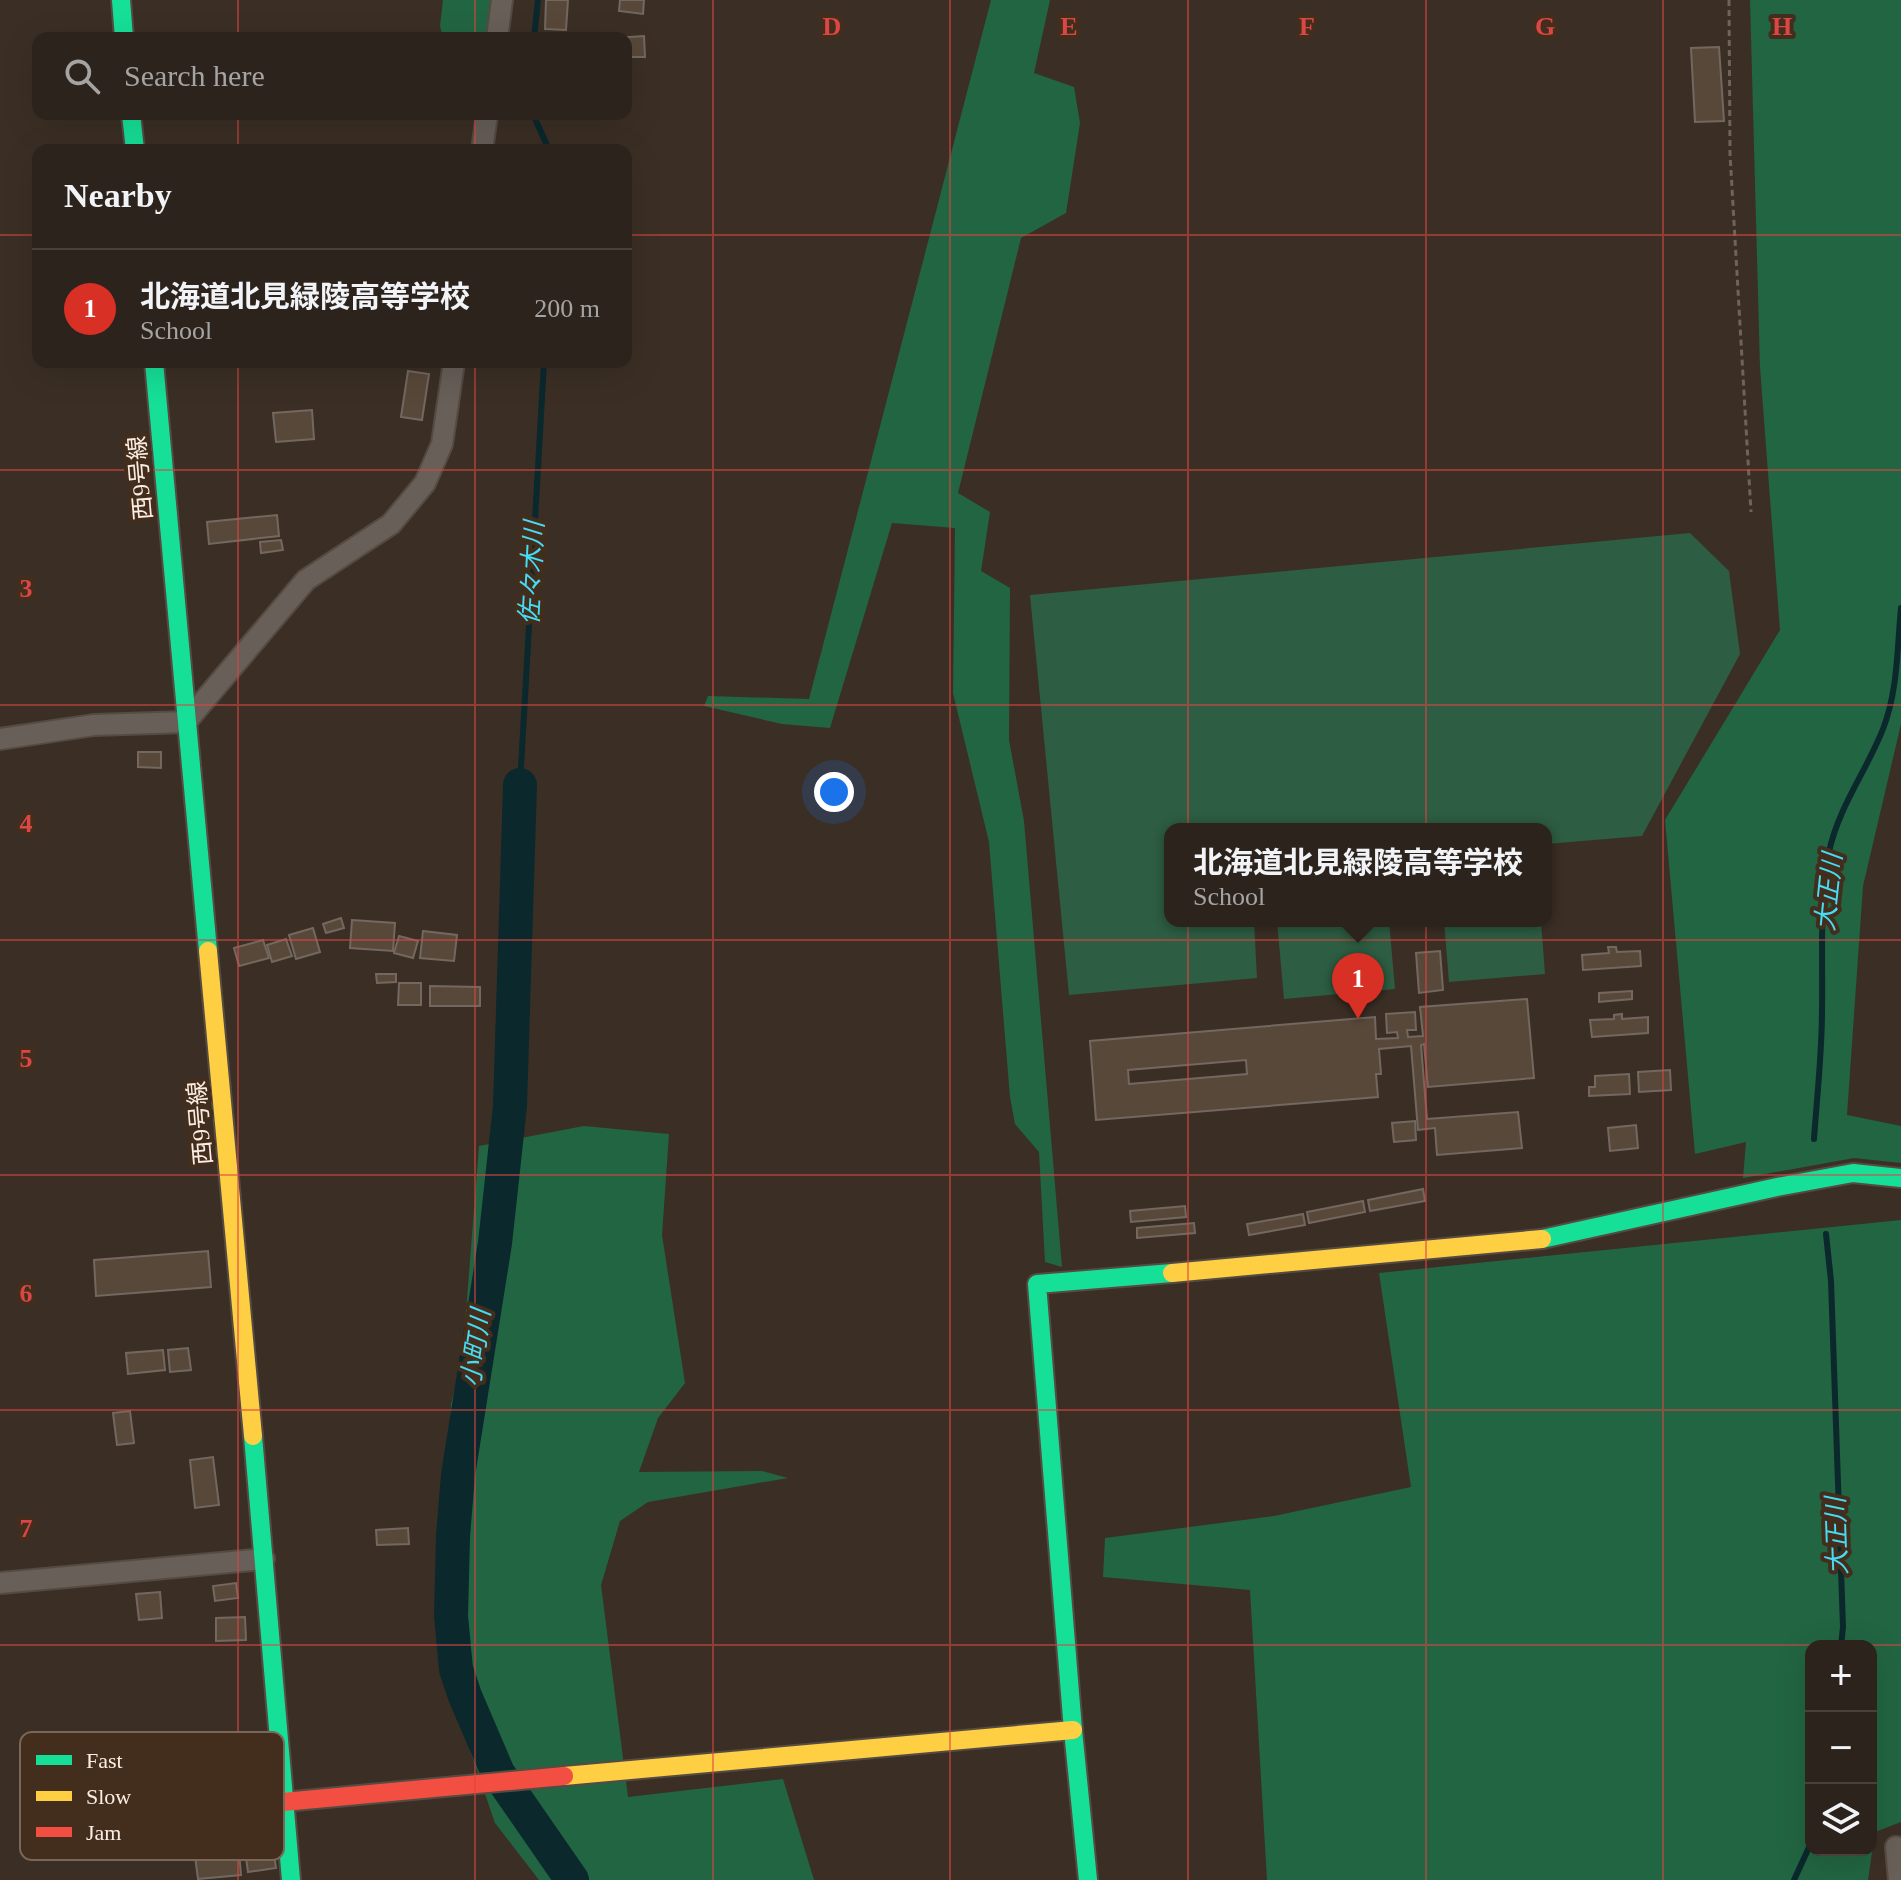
<!DOCTYPE html>
<meta charset="utf-8">
<style>
:root{--surface:#2c231c;--page:#382f29;--text:#f1f3f6;--muted:#a6a4a3;--line:#48403b;--accent:#d93025}
body{margin:0;font-family:"Times New Roman","Noto Sans JP",serif;background:var(--page);color:var(--text)}
.controls{position:absolute;right:24px;bottom:24px;display:grid;overflow:hidden;border-radius:16px;box-shadow:0 8px 32px #0002}
.controls button{width:72px;height:72px;display:grid;place-items:center;padding:0;border:0;border-bottom:2px solid var(--line);background:var(--surface);color:var(--text);font:40px sans-serif}
.you{position:absolute;left:834px;top:792px;width:28px;height:28px;margin:-20px;border:6px solid #fff;border-radius:50%;background:#1a73e8;box-shadow:0 0 0 12px #1a73e833}
.badge{display:grid;place-items:center;width:52px;height:52px;border-radius:50%;background:var(--accent);color:#fff;font-size:26px;font-weight:700}
.pin{position:absolute;translate:-50% -66px;filter:drop-shadow(0 2px 4px #0008)}
.pin::after{content:'';position:absolute;top:42px;width:28px;height:24px;background:inherit;clip-path:polygon(0 0,100% 0,50% 100%)}
.popup{position:absolute;left:1164px;top:823px;width:388px;height:104px;box-sizing:border-box;display:grid;place-content:center;border-radius:16px;background:var(--surface);filter:drop-shadow(0 2px 6px #0005);font-size:26px;white-space:nowrap;color:var(--muted)}
.popup b{font-size:30px;color:var(--text)}
.popup::after{content:'';position:absolute;left:50%;top:100%;margin-left:-16px;border:16px solid transparent;border-top-color:var(--surface)}
.list{margin:0;padding:0;list-style:none}
h2{display:flex;justify-content:space-between;align-items:center;height:104px;margin:0;padding:0 32px;font-size:34px}
h2 small{font-size:26px;font-weight:400;color:var(--muted)}
.list li{display:grid;grid-template-columns:52px 1fr auto;gap:24px;align-items:center;box-sizing:border-box;height:120px;padding:0 32px;border-top:2px solid var(--line)}
.list b{display:block;font-size:30px;white-space:nowrap}
.list p{margin:0;font-size:26px;white-space:nowrap;color:var(--muted)}
.list em{font-size:26px;font-style:normal;color:var(--muted)}
.icon{flex:none;width:44px;height:44px;fill:none;stroke:currentColor;stroke-width:2;stroke-linecap:round;stroke-linejoin:round}
.map{position:relative;flex:none;width:1901px;height:1880px;overflow:hidden}
.search{position:absolute;background:var(--surface);box-shadow:0 8px 32px #0002;left:32px;top:32px;width:600px;height:88px;display:flex;align-items:center;gap:20px;box-sizing:border-box;padding:0 28px;border-radius:16px;color:var(--muted);font-size:30px}
.panel{position:absolute;background:var(--surface);box-shadow:0 8px 32px #0002;left:32px;top:144px;width:600px;height:224px;border-radius:16px}
.map>svg:first-child{display:block}
.green{fill:#2d5d42}
.forest{fill:#226542;fill-rule:evenodd}
.lines{fill:none;stroke-linecap:round;stroke-linejoin:round}
.stream{stroke:#0b282c;stroke-width:6}
.river{stroke:#0b282c;stroke-width:34}
.building{fill:#584839;stroke:#726860;stroke-width:2;fill-rule:evenodd}
.street-casing{stroke:#554b42;stroke-width:24}
.fast-casing{stroke:#554b42;stroke-width:22}
.slow-casing{stroke:#554b42;stroke-width:22}
.jam-casing{stroke:#554b42;stroke-width:22}
.path{stroke:#6c645d;stroke-width:3;stroke-dasharray:6 4;stroke-linecap:butt}
.street{stroke:#675f58;stroke-width:20}
.fast{stroke:#16e098;stroke-width:18}
.slow{stroke:#ffcf43;stroke-width:18}
.jam{stroke:#f24e42;stroke-width:18}
.grid{fill:none;stroke:#dc4644;stroke-width:2;stroke-opacity:0.55}
.labels{text-anchor:middle;dominant-baseline:central;stroke-width:8;stroke-linejoin:round;paint-order:stroke}
.street-label{font-size:24px;fill:#fbede3;stroke:#432e1d}
.water-label{font-size:26px;font-style:italic;fill:#45dcf4;stroke:#432e1d}
.key{fill:#432e1d;stroke:#7a6758;stroke-width:2}
.key-label{font-size:22px;fill:#fbede3}
.grid-label{font-size:26px;text-anchor:middle;font-weight:bold;fill:#dc4644;stroke:#432e1d;stroke-width:8;stroke-linejoin:round;paint-order:stroke}
</style>
<div class="map">
<svg width="1901" height="1880" viewBox="0 0 1901 1880">
<rect width="100%" height="100%" fill="#3b2f25"/>
<!-- green -->
<g class="green">
<path d="M1690,533L1729,571L1740,654L1642,836L1546,844V829H1170V921H1254L1257,978L1069,995L1030,595Z"/>
<path d="M1277,921H1389L1395,989L1284,999Z"/>
<path d="M1444,921H1541L1545,974L1449,982Z"/>
</g>
<!-- forest -->
<g class="forest">
<path d="M443,0H501L497,38H443L440,26Z"/>
<path d="M991,0H1050L1034,73L1074,87L1080,123L1066,213L1021,238L958,493L990,512L981,571L1010,588L1009,740L1024,821L1062,1267L1045,1262L1039,1152L1015,1124L1010,1097L989,842L953,693L955,528L892,523L830,728L782,724L704,706L708,696L809,699Z"/>
<path d="M1750,0H1901V724L1863,886L1847,1115L1901,1126V1163L1854,1158L1743,1178L1746,1142L1695,1154L1665,820L1780,630L1760,367Z"/>
<path d="M584,1126L669,1134L662,1235L685,1383L658,1418L639,1472L762,1471L788,1478L648,1502L620,1521L601,1585L628,1797L783,1779L814,1880H539L495,1823L441,1666L451,1404L462,1363L479,1146Z"/>
<path d="M1901,1220V1822L1875,1832L1868,1880H1267L1250,1590L1103,1577L1105,1538L1274,1516L1411,1487L1379,1273ZM1871,1646V1850H1811V1646Z"/>
</g>
<g class="lines">
<!-- stream -->
<g class="stream">
<path d="M534,38L538,0"/>
<path d="M533,114L549,150"/>
<path d="M520,785L544,362"/>
<path d="M1814,1139C1817,1096 1822,1053 1822,1011C1823,962 1819,899 1829,852C1838,808 1867,770 1883,729C1898,690 1897,649 1901,608"/>
<path d="M1826,1234L1831,1281L1843,1627L1841,1646"/>
<path d="M1794,1880L1811,1843"/>
</g>
<!-- river -->
<path class="river" d="M520,785L510,1106L495,1243L458,1475L453,1536L451,1616L456,1669L465,1696L498,1773L572,1880"/>
</g>
<!-- building -->
<g class="building">
<path d="M546,0H568L566,30L545,29Z"/>
<path d="M620,0H644L643,14L619,11Z"/>
<path d="M644,36L645,57H626V38H614Z"/>
<path d="M1719,47L1724,121L1695,122L1691,48Z"/>
<path d="M408,371L429,374L422,420L401,417Z"/>
<path d="M312,410L314,439L276,442L273,413Z"/>
<path d="M277,515L279,536L209,544L207,522Z"/>
<path d="M281,540L283,550L261,553L260,542Z"/>
<path d="M138,752H161V768L138,767Z"/>
<path d="M341,918L344,928L326,933L323,924Z"/>
<path d="M352,920L395,923L393,951L350,948Z"/>
<path d="M313,928L320,952L296,959L289,935Z"/>
<path d="M423,931L457,935L454,961L420,958Z"/>
<path d="M399,936L418,941L413,958L394,953Z"/>
<path d="M286,939L292,956L272,962L267,945Z"/>
<path d="M263,940L269,958L239,966L234,948Z"/>
<path d="M1608,947H1616L1617,952L1640,951L1641,966L1583,970L1582,955L1609,953Z"/>
<path d="M1440,951L1443,990L1419,993L1416,953Z"/>
<path d="M376,974H396V982L377,983Z"/>
<path d="M399,983H421V1005H398Z"/>
<path d="M430,986L480,987V1006H430Z"/>
<path d="M1632,991V999L1599,1002V993Z"/>
<path d="M1527,999L1534,1078L1428,1087L1424,1044L1421,1045L1427,1119L1518,1112L1522,1148L1437,1155L1435,1128L1418,1130L1411,1046L1379,1049L1381,1074H1376L1378,1097L1096,1120L1090,1041L1375,1017L1376,1039L1398,1038L1397,1032L1387,1033L1386,1014L1415,1012L1416,1030H1407L1408,1037L1423,1036L1420,1007ZM1246,1060L1247,1074L1129,1084L1128,1070Z"/>
<path d="M1622,1014V1019L1648,1017V1033L1592,1037L1590,1020L1614,1019V1015Z"/>
<path d="M1670,1070L1671,1090L1639,1092L1638,1072Z"/>
<path d="M1629,1074L1630,1094L1589,1096V1087H1595V1076Z"/>
<path d="M1415,1121L1416,1140L1394,1142L1392,1123Z"/>
<path d="M1636,1125L1638,1148L1610,1151L1608,1128Z"/>
<path d="M1423,1189L1425,1201L1370,1211L1368,1200Z"/>
<path d="M1363,1201L1365,1212L1309,1223L1307,1212Z"/>
<path d="M1185,1206L1186,1217L1131,1222L1130,1211Z"/>
<path d="M1303,1214L1305,1225L1249,1235L1247,1224Z"/>
<path d="M1194,1223L1195,1233L1137,1238V1228Z"/>
<path d="M208,1251L211,1287L96,1296L94,1260Z"/>
<path d="M188,1348L191,1370L170,1372L168,1350Z"/>
<path d="M163,1350L165,1370L128,1374L126,1353Z"/>
<path d="M130,1411L134,1443L117,1445L113,1413Z"/>
<path d="M213,1457L219,1505L195,1508L190,1460Z"/>
<path d="M408,1528L409,1544L377,1545L376,1530Z"/>
<path d="M236,1583L238,1598L215,1601L213,1586Z"/>
<path d="M160,1592L162,1618L139,1620L136,1594Z"/>
<path d="M245,1617L246,1640L216,1641V1618Z"/>
<path d="M273,1847L276,1868L248,1872L245,1850Z"/>
<path d="M239,1851L241,1875L198,1879L195,1856Z"/>
</g>
<g class="lines">
<!-- street casing -->
<g class="street-casing">
<g id="street">
<path d="M497,38L502,0"/>
<path d="M482,150L487,114"/>
<path d="M0,739L94,725L186,722L306,580L391,524L425,483L442,444L454,362"/>
<path d="M0,1583L264,1559"/>
<path d="M1896,1847L1899,1880"/>
</g>
</g>
<!-- fast casing -->
<g class="fast-casing">
<g id="fast">
<path d="M121,0L124,38"/>
<path d="M131,114L135,150"/>
<path d="M154,362L208,951"/>
<path d="M1542,1239L1777,1187L1853,1173L1901,1178"/>
<path d="M253,1436L291,1880"/>
<path d="M1088,1880L1073,1730L1037,1284L1172,1273"/>
</g>
</g>
<!-- slow casing -->
<g class="slow-casing">
<g id="slow">
<path d="M208,951L253,1436"/>
<path d="M1172,1273L1542,1239"/>
<path d="M564,1776L1073,1730"/>
</g>
</g>
<!-- jam casing -->
<g class="jam-casing">
<path id="jam" d="M283,1802L564,1776"/>
</g>
<!-- path -->
<path class="path" d="M1729,0L1730,154L1751,512"/>
<!-- street -->
<use href="#street" class="street"/>
<!-- fast -->
<use href="#fast" class="fast"/>
<!-- slow -->
<use href="#slow" class="slow"/>
<!-- jam -->
<use href="#jam" class="jam"/>
</g>
<!-- grid -->
<path class="grid" d="M238,0V38M475,0V38M713,0V1880M950,0V1880M1188,0V1880M1426,0V1880M1663,0V1880M238,114V150M475,114V150M0,235H38M626,235H1901M238,362V1880M475,362V1880M0,470H1901M0,705H1901M0,940H1901M0,1175H1901M0,1410H1901M0,1645H1901"/>
<g class="labels">
<!-- street labels -->
<g class="street-label">
<text transform="translate(140 478) rotate(-95)">西9号線</text>
<text transform="translate(200 1123) rotate(-95)">西9号線</text>
</g>
<!-- water labels -->
<g class="water-label">
<text transform="translate(532 573) rotate(-87)">佐々木川</text>
<text transform="translate(1829 892) rotate(-84)">大正川</text>
<text transform="translate(476 1348) rotate(-82)">小町川</text>
<text transform="translate(1837 1536) rotate(-92)">大正川</text>
</g>
</g>
<!-- legend -->
<rect x="20" y="1732" width="264" height="128" rx="12" class="key"/>
<rect x="36" y="1755" width="36" height="10" fill="#16e098"/>
<rect x="36" y="1791" width="36" height="10" fill="#ffcf43"/>
<rect x="36" y="1827" width="36" height="10" fill="#f24e42"/>
<g class="key-label">
<text x="86" y="1768">Fast</text>
<text x="86" y="1804">Slow</text>
<text x="86" y="1840">Jam</text>
</g>
<g class="grid-label">
<text x="832" y="35">D</text>
<text x="1069" y="35">E</text>
<text x="1307" y="35">F</text>
<text x="1545" y="35">G</text>
<text x="1782" y="35">H</text>
<text x="26" y="597">3</text>
<text x="26" y="832">4</text>
<text x="26" y="1067">5</text>
<text x="26" y="1302">6</text>
<text x="26" y="1537">7</text>
</g>
</svg>
<div class="controls">
<button>+</button>
<button>−</button>
<button><svg class="icon" aria-label="layers" viewBox="0 0 24 24"><path d="M12 4l9 5-9 5-9-5zM3 14l9 5 9-5"/></svg></button>
</div>
<div class="you"></div>
<div class="pin badge" style="left:1358px;top:1019px">1</div>
<div class="popup"><b>北海道北見緑陵高等学校</b>School</div>
<div class="search"><svg class="icon" aria-label="search" viewBox="0 0 24 24"><circle cx="10" cy="10" r="6"/><path d="M15 15l6 6"/></svg>Search here</div>
<section class="panel">
<h2>Nearby<small></small></h2>
<ul class="list">
<li><span class="badge">1</span><div><b>北海道北見緑陵高等学校</b><p>School</p></div><em>200 m</em></li>
</ul>
</section>
</div>
